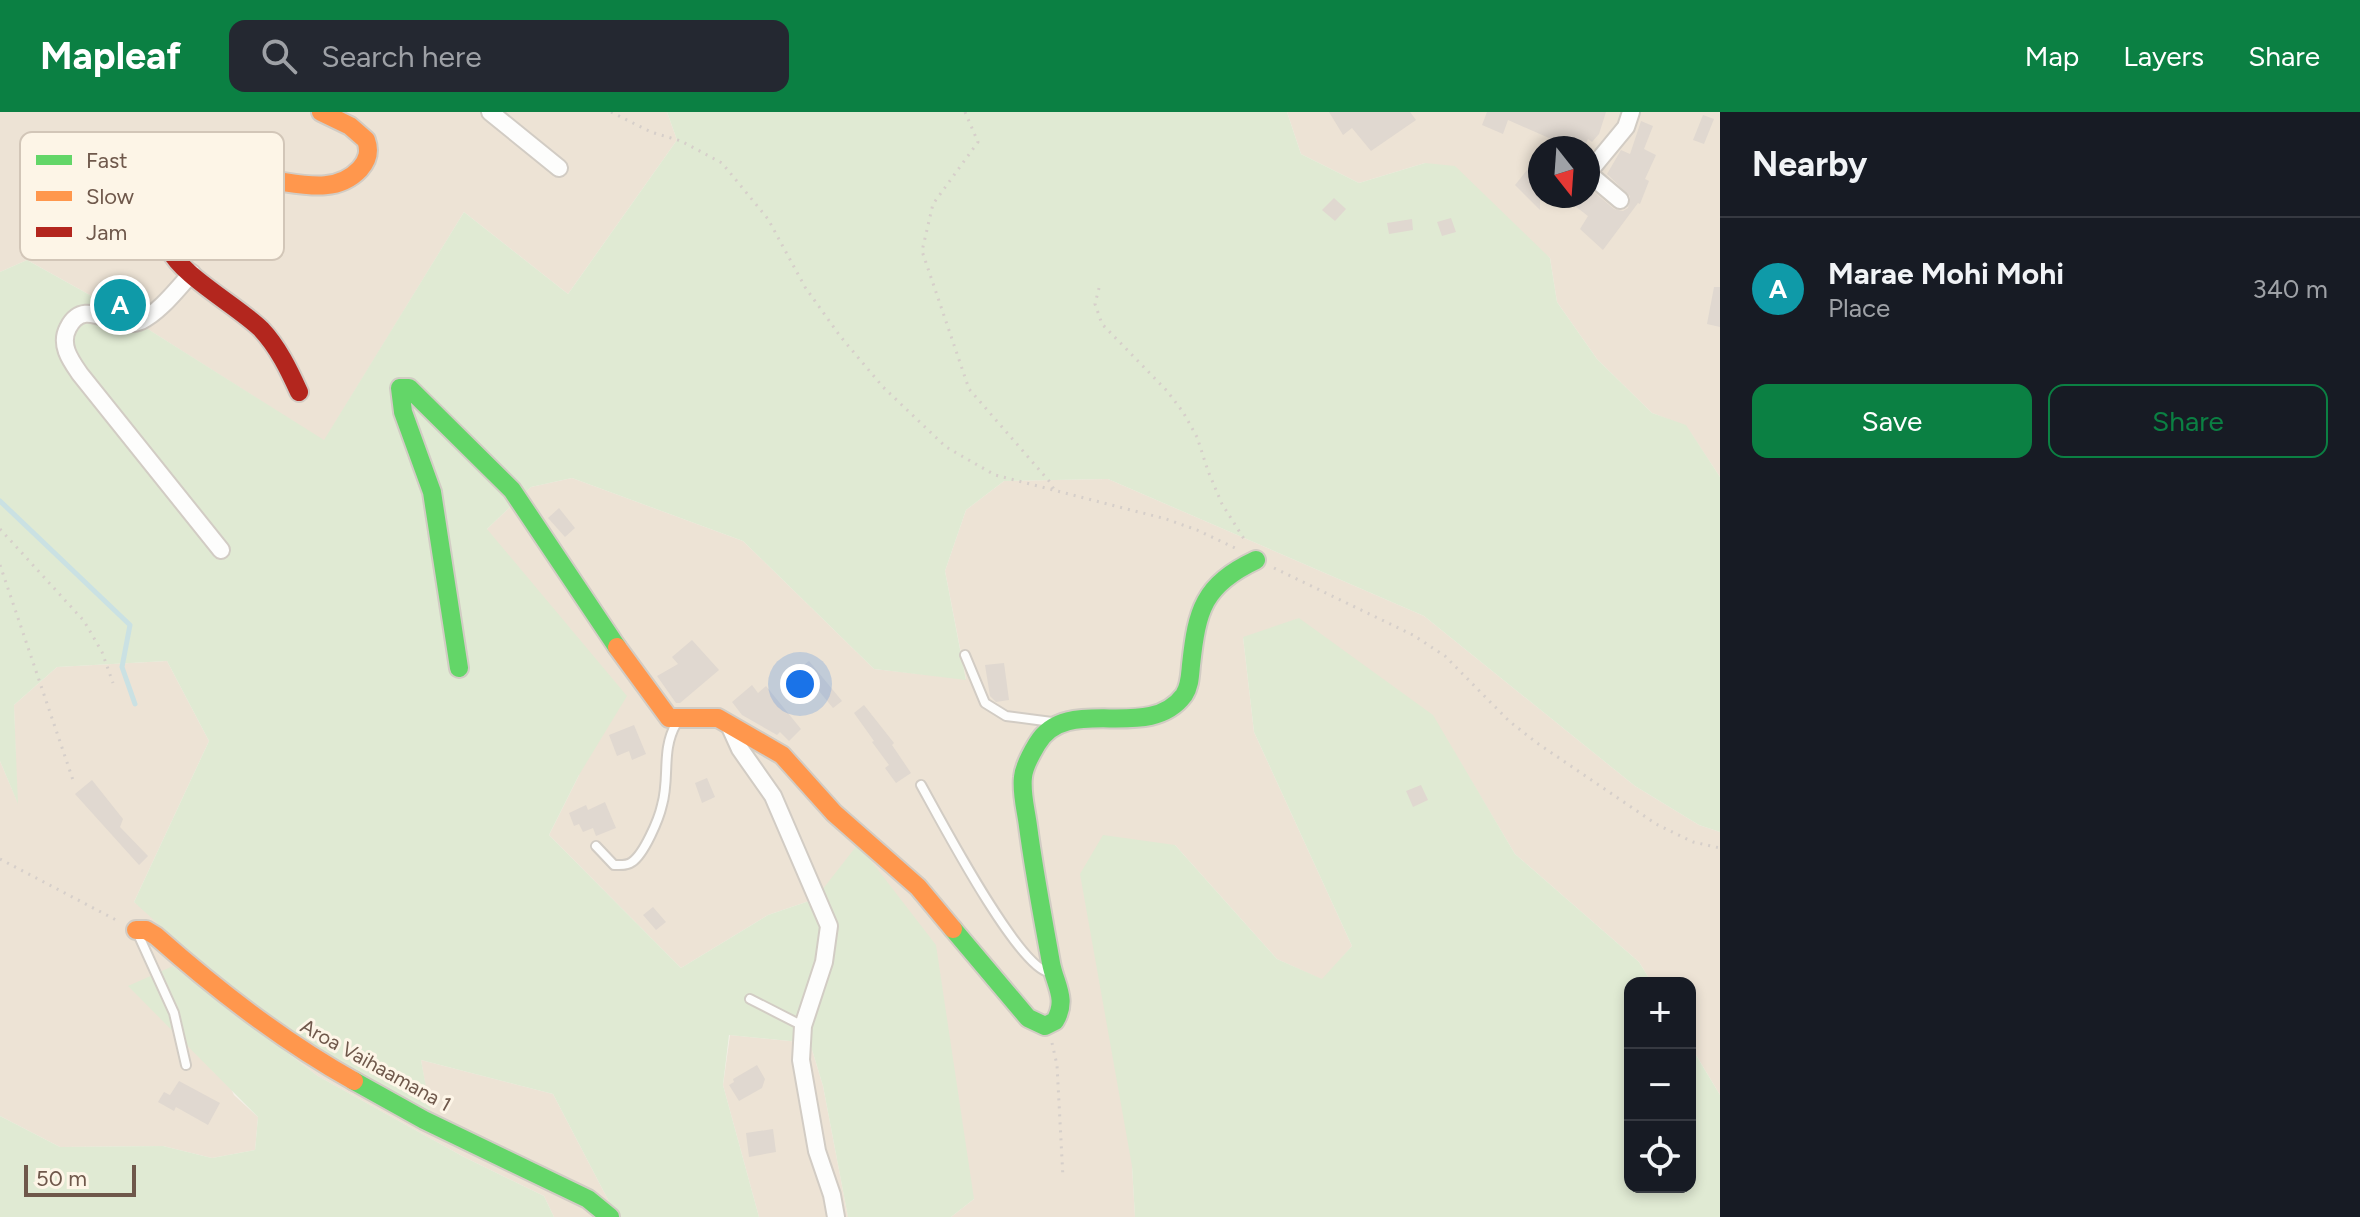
<!DOCTYPE html>
<meta charset="utf-8">
<style>
:root{--surface:#171b24;--page:#242831;--text:#f1f3f6;--muted:#9ea1a6;--line:#363941;--accent:#0b8043}
body{margin:0;font-family:Figtree,sans-serif;background:var(--page);color:var(--text)}
.controls{position:absolute;right:24px;bottom:24px;display:grid;overflow:hidden;border-radius:16px;box-shadow:0 4px 12px #0003}
.controls button{width:72px;height:72px;display:grid;place-items:center;padding:0;border:0;border-bottom:2px solid var(--line);background:var(--surface);color:var(--text);font:40px sans-serif}
.compass{position:absolute;left:1528px;top:24px;width:72px;height:72px;border-radius:50%;background:var(--surface);box-shadow:0 4px 12px #0003;rotate:163deg}
.scale{position:absolute;left:24px;bottom:20px;width:112px;box-sizing:border-box;padding-left:8px;border:4px solid #6f584b;border-top:0;font-size:22px;line-height:28px;white-space:nowrap;color:#6f584b;-webkit-text-stroke:6px #fdf5e7;paint-order:stroke}
.you{position:absolute;left:800px;top:572px;width:28px;height:28px;margin:-20px;border:6px solid #fff;border-radius:50%;background:#1a73e8;box-shadow:0 0 0 12px #1a73e833}
.badge{display:grid;place-items:center;width:52px;height:52px;border-radius:50%;background:var(--accent);color:#fff;font-size:26px;font-weight:700}
.pin{position:absolute;translate:-50% -50%;border:4px solid #fff;box-shadow:0 2px 8px #0006}
.list{margin:0;padding:0;list-style:none}
h2{display:flex;justify-content:space-between;align-items:center;height:104px;margin:0;padding:0 32px;font-size:34px}
h2 small{font-size:26px;font-weight:400;color:var(--muted)}
.list li{display:grid;grid-template-columns:52px 1fr auto;gap:24px;align-items:center;box-sizing:border-box;height:144px;padding:0 32px;border-top:2px solid var(--line)}
.list b{display:block;font-size:30px;white-space:nowrap}
.list p{margin:0;font-size:26px;white-space:nowrap;color:var(--muted)}
.list em{font-size:26px;font-style:normal;color:var(--muted)}
.actions{display:flex;gap:16px;padding:24px 32px}
.actions a{flex:1;padding:18px 0;border:2px solid var(--accent);border-radius:16px;text-align:center;font-size:28px;color:var(--accent)}
.actions .main{background:var(--accent);color:#fff}
.icon{flex:none;width:44px;height:44px;fill:none;stroke:currentColor;stroke-width:2;stroke-linecap:round;stroke-linejoin:round}
.map{position:relative;flex:none;width:1720px;height:1105px;overflow:hidden}
header{display:flex;align-items:center;gap:48px;box-sizing:border-box;height:112px;padding:0 40px;background:var(--accent);color:#fff}
header strong{font-size:38px}
nav{display:flex;gap:44px;margin-inline-start:auto;font-size:28px}
.search{width:560px;height:72px;background:var(--page);display:flex;align-items:center;gap:20px;box-sizing:border-box;padding:0 28px;border-radius:16px;color:var(--muted);font-size:30px}
main{display:flex}
aside{flex:1;background:var(--surface)}
.map>svg:first-child{display:block}
.residential{fill:#ede3d5;fill-rule:evenodd}
.green{fill:#e0ead3}
.lines{fill:none;stroke-linecap:round;stroke-linejoin:round}
.stream{stroke:#cae1e3;stroke-width:5}
.building{fill:#e0d8d0}
.lane-casing{stroke:#d2ccc4;stroke-width:12}
.street-casing{stroke:#d2ccc4;stroke-width:20}
.fast-casing{stroke:#d2ccc4;stroke-width:22}
.slow-casing{stroke:#d2ccc4;stroke-width:22}
.jam-casing{stroke:#d2ccc4;stroke-width:22}
.path{stroke:#d6cfca;stroke-width:3;stroke-dasharray:2 6;stroke-linecap:butt}
.lane{stroke:#fdfdfc;stroke-width:8}
.street{stroke:#fdfdfc;stroke-width:16}
.fast{stroke:#63d668;stroke-width:18}
.slow{stroke:#ff974d;stroke-width:18}
.jam{stroke:#b3261e;stroke-width:18}
.labels{text-anchor:middle;dominant-baseline:central;stroke-width:6;stroke-linejoin:round;paint-order:stroke}
.street-label{font-size:20px;fill:#6f584b;stroke:#fdf5e7}
.key{fill:#fdf5e7;stroke:#d2c6b8;stroke-width:2}
.key-label{font-size:22px;fill:#6f584b}
</style>
<header>
<strong>Mapleaf</strong>
<div class="search"><svg class="icon" aria-label="search" viewBox="0 0 24 24"><circle cx="10" cy="10" r="6"/><path d="M15 15l6 6"/></svg>Search here</div>
<nav><a>Map</a><a>Layers</a><a>Share</a></nav>
</header>
<main>
<div class="map">
<svg width="1720" height="1105" viewBox="0 0 1720 1105">
<rect width="100%" height="100%" fill="#f4f0e8"/>
<!-- residential -->
<g class="residential">
<path d="M0,0H667L677,28L568,182L464,100L324,329L124,202L27,148L0,160Z"/>
<path d="M1287,0H1720V365L1686,314L1652,301L1597,247L1557,190L1550,146L1425,51L1359,71L1301,42ZM1540,36H1588V84H1540Z"/>
<path d="M572,366L743,429L874,557L966,567L945,459L966,398L1004,369L1108,367L1424,504L1635,674L1699,713L1720,720V983L1690,933V871H1652L1639,850L1515,742L1432,603L1243,525L1254,620L1352,834L1323,868L1277,847L1175,733L1132,1054L1135,1105H951L974,1087L815,787L768,803L681,856L549,723L579,663L487,417L531,375Z"/>
<path d="M167,549L209,629L134,790L430,1001L421,948L553,982L617,1105H554L544,1084L464,1045L318,964L173,854L234,983L258,1005L255,1038L212,1046L163,1034L60,1035L0,1004V649L17,689L14,593L57,555Z"/>
<path d="M730,923L810,931L823,974L848,1105H759L723,973Z"/>
</g>
<!-- green -->
<g class="green">
<path d="M667,0H1287L1301,42L1359,71L1425,51L1455,54L1550,146L1557,190L1597,247L1652,301L1686,313L1720,365V720L1699,713L1635,674L1424,504L1108,367L1004,369L966,398L945,459L966,568L874,557L743,429L572,366L531,375L487,417L627,584L579,663L549,723L681,856L768,803L815,787L858,732L936,833L974,1087L951,1105H848L823,974L810,931L729,923L723,973L759,1105H617L553,982L421,948L431,1002L254,899L134,790L209,629L167,549L57,555L14,593L18,692L0,649V160L27,148L124,202L324,328L464,100L568,182L677,28Z"/>
<path d="M1299,506L1433,603L1515,742L1639,850L1652,871H1630V1075H1690V933L1720,983V1105H1135L1132,1054L1080,762L1103,723L1175,733L1277,847L1322,867L1352,834L1254,620L1243,525Z"/>
<path d="M173,854L318,964L464,1045L544,1084L554,1105H0V1004L60,1035L163,1034L212,1046L255,1038L258,1005L128,874Z"/>
</g>
<g class="lines">
<!-- stream -->
<path class="stream" d="M0,389L130,513L122,555L135,592"/>
</g>
<!-- building -->
<g class="building">
<path d="M1329,0H1410L1416,8L1371,39L1352,16L1343,23Z"/>
<path d="M1487,0H1606L1599,22L1592,30L1588,27L1584,36L1569,31L1567,34L1508,8L1503,22L1482,13Z"/>
<path d="M1703,3L1714,7L1704,32L1693,28Z"/>
<path d="M1641,9L1653,14L1644,37L1656,43L1645,67L1649,69L1640,92L1638,91L1603,138L1580,117L1588,104L1562,84H1588V75L1614,97L1623,99L1628,96L1630,84L1607,62L1621,38L1630,42Z"/>
<path d="M1527,58L1540,67V98L1515,73Z"/>
<path d="M1334,86L1346,97L1335,109L1322,98Z"/>
<path d="M1451,106L1456,120L1442,124L1437,110Z"/>
<path d="M1412,107L1413,118L1389,122L1387,111Z"/>
<path d="M1714,175H1720V215L1707,212Z"/>
<path d="M559,396L575,416L565,425L548,406Z"/>
<path d="M692,528L719,558L680,591H676L657,564L678,552L672,545Z"/>
<path d="M809,549L842,589L833,596L800,556Z"/>
<path d="M1004,551L1009,588L996,590L990,584L985,553Z"/>
<path d="M752,573L758,581L766,574L801,617L789,629L780,620L777,623L742,603L732,590Z"/>
<path d="M864,593L894,631L892,633L911,661L896,671L885,656L889,653L872,630L874,629L854,601Z"/>
<path d="M634,613L646,642L632,648L629,639L617,644L609,623Z"/>
<path d="M707,666L715,685L702,691L695,671Z"/>
<path d="M92,668L123,707L120,715L148,744L139,753L75,682Z"/>
<path d="M1421,673L1428,688L1413,695L1406,679Z"/>
<path d="M605,690L616,716L596,724L593,716L583,720L579,712L574,714L569,701L586,693L588,698Z"/>
<path d="M653,795L666,810L656,818L643,803Z"/>
<path d="M757,953L765,967L762,976L739,989L729,973L734,970L733,967Z"/>
<path d="M179,969L220,991L208,1013L176,995L174,999L158,990L164,980L170,983Z"/>
<path d="M773,1017L776,1040L749,1045L746,1021Z"/>
</g>
<g class="lines">
<!-- lane casing -->
<g class="lane-casing">
<g id="lane">
<path d="M965,543L985,591L1006,604L1052,610"/>
<path d="M921,673C940,707 1016,852 1048,860"/>
<path d="M596,734L614,753C620,753 627,754 632,750C644,742 659,707 662,693C670,666 661,638 676,612"/>
<path d="M138,822L174,901L186,953"/>
<path d="M750,887L803,914"/>
</g>
</g>
<!-- street casing -->
<g class="street-casing">
<g id="street">
<path d="M490,0L559,56"/>
<path d="M1620,88L1588,61L1626,15L1631,0"/>
<path d="M192,161C177,177 161,199 141,209C115,221 85,182 68,216C59,233 71,249 80,262L221,438"/>
<path d="M730,615L740,637L773,684L829,814L824,850L803,914L801,948L817,1039L832,1083L836,1105"/>
</g>
</g>
<!-- fast casing -->
<g class="fast-casing">
<g id="fast">
<path d="M459,556L432,380L403,300L400,276H409L512,378L617,535"/>
<path d="M953,817L1028,906L1045,914L1055,909C1068,887 1055,873 1051,851C1043,806 1034,760 1028,714C1026,698 1021,681 1023,665C1024,654 1031,642 1037,632C1067,580 1148,632 1184,583C1190,574 1190,563 1191,553C1197,498 1203,473 1256,448"/>
<path d="M354,969L424,1008L588,1087L610,1105"/>
</g>
</g>
<!-- slow casing -->
<g class="slow-casing">
<g id="slow">
<path d="M201,77C217,71 234,67 251,67C287,66 331,88 360,57C368,48 370,39 366,28L350,14L321,0"/>
<path d="M617,535L669,606H718L782,643L834,701L918,775L953,817"/>
<path d="M136,818H146L156,824C218,879 282,929 354,969"/>
</g>
</g>
<!-- jam casing -->
<g class="jam-casing">
<path id="jam" d="M201,77C186,84 172,94 168,111C167,119 167,128 169,136C179,162 239,195 261,217C278,235 289,258 299,280"/>
</g>
<!-- path -->
<g class="path">
<path d="M611,0L651,20L681,29L722,51L768,107L805,175L840,224L883,275L946,335L995,363L1166,407L1197,418L1235,436"/>
<path d="M965,0L978,30L933,92L922,139L969,277L1049,369L1055,379"/>
<path d="M1099,176L1095,192L1102,212L1167,279L1183,300L1197,325L1208,359L1222,392L1246,430"/>
<path d="M0,417L84,509L102,540L113,571"/>
<path d="M0,453L74,671"/>
<path d="M1274,456L1413,523L1445,544L1509,609L1537,631L1656,712L1693,730L1720,736"/>
<path d="M0,747L118,809"/>
<path d="M1052,931L1057,953L1063,1066"/>
</g>
<!-- lane -->
<use href="#lane" class="lane"/>
<!-- street -->
<use href="#street" class="street"/>
<!-- fast -->
<use href="#fast" class="fast"/>
<!-- slow -->
<use href="#slow" class="slow"/>
<!-- jam -->
<use href="#jam" class="jam"/>
</g>
<g class="labels">
<!-- street labels -->
<g class="street-label">
<text transform="translate(376 953) rotate(29)">Aroa Vaihaamana 1</text>
</g>
</g>
<!-- legend -->
<rect x="20" y="20" width="264" height="128" rx="12" class="key"/>
<rect x="36" y="43" width="36" height="10" fill="#63d668"/>
<rect x="36" y="79" width="36" height="10" fill="#ff974d"/>
<rect x="36" y="115" width="36" height="10" fill="#b3261e"/>
<g class="key-label">
<text x="86" y="56">Fast</text>
<text x="86" y="92">Slow</text>
<text x="86" y="128">Jam</text>
</g>
</svg>
<div class="controls">
<button>+</button>
<button>−</button>
<button><svg class="icon" aria-label="locate" viewBox="0 0 24 24"><circle cx="12" cy="12" r="6"/><path d="M12 2v4M12 18v4M2 12h4M18 12h4"/></svg></button>
</div>
<svg class="compass" viewBox="-18 -18 36 36"><path d="M0-13l5 13h-10z" fill="#e53935"/><path d="M0 13l5-13h-10z" fill="#9ea1a6"/></svg>
<div class="scale">50 m</div>
<div class="you"></div>
<div class="pin badge" style="left:120px;top:193px;background:#0f9aa8">A</div>
</div>
<aside>
<h2>Nearby<small></small></h2>
<ul class="list">
<li><span class="badge" style="background:#0f9aa8">A</span><div><b>Marae Mohi Mohi</b><p>Place</p></div><em>340 m</em></li>
</ul>
<div class="actions"><a class="main">Save</a><a>Share</a></div>
</aside>
</main>
